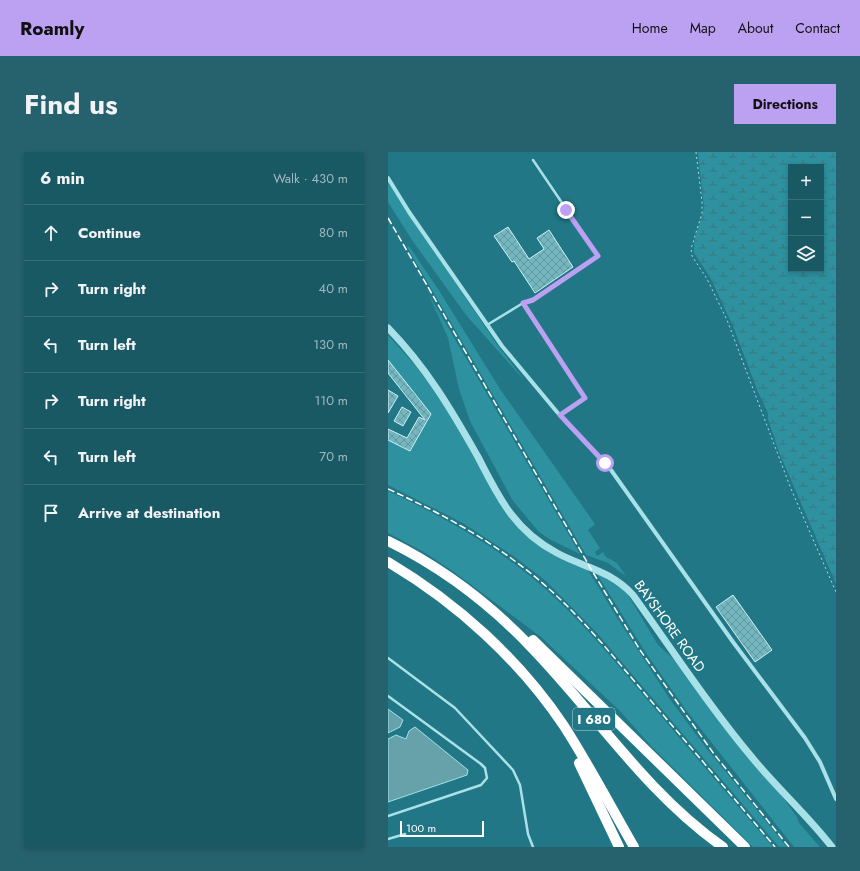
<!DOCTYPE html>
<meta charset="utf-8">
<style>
:root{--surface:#195964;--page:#26626d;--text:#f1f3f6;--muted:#9fb8bf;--line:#376f78;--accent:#bca0f2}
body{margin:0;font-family:Jost,sans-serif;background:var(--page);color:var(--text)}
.controls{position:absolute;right:12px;top:12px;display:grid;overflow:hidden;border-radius:0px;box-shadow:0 2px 6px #0003}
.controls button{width:36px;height:36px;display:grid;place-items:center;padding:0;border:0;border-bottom:1px solid var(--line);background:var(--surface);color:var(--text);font:20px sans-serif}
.scale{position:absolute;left:12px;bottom:10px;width:84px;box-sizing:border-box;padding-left:4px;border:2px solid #fff;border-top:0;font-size:11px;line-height:14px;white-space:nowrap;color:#fff;-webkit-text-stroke:3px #217785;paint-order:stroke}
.stop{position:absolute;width:12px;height:12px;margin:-9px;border:3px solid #bca0f2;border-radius:50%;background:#fff}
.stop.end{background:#bca0f2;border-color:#fff;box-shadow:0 1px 4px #0008}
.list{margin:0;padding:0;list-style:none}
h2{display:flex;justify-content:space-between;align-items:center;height:52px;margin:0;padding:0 16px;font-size:17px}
h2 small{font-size:13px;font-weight:400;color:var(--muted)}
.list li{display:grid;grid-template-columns:26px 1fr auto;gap:12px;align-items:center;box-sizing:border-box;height:56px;padding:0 16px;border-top:1px solid var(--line)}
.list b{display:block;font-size:15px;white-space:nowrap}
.list em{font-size:13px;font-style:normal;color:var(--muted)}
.icon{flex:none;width:22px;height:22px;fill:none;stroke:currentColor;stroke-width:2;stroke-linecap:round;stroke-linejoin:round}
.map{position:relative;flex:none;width:448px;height:695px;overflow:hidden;border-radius:0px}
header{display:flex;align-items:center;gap:24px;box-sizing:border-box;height:56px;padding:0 20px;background:var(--accent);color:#111}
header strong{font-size:19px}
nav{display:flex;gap:22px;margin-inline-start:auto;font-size:14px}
.intro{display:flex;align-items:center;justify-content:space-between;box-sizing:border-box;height:96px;padding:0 24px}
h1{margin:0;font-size:28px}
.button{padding:10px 18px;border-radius:0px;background:var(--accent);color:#111;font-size:14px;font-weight:700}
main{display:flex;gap:24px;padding:0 24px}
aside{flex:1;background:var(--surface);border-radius:0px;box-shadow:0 2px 6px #0003}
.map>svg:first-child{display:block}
.green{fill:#2e919f}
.wetland{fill:url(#wetland-marsh);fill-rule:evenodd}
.water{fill:#67a2ab;stroke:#9de2ea}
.building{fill:url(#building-cross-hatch);stroke:#cef2f7}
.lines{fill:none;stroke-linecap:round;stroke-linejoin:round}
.path{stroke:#a9e1e9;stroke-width:1;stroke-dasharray:2 3;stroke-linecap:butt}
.service{stroke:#a9e1e9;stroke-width:2.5}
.minor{stroke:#a9e1e9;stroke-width:4}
.tertiary{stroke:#a9e1e9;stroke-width:7}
.motorway{stroke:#fff;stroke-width:10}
.rail{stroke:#fff;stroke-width:1.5;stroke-dasharray:7 3;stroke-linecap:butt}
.route{stroke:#bca0f2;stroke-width:5}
.labels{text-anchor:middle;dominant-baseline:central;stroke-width:4;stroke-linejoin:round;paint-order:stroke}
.shield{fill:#217785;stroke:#bcd6da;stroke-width:1}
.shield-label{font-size:13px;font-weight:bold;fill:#fff}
.street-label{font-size:14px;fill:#fff;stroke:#217785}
</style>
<header>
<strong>Roamly</strong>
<nav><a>Home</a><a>Map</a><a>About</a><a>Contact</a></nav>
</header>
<div class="intro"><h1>Find us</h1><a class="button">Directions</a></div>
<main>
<aside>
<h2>6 min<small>Walk · 430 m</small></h2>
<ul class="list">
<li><svg class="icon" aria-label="ahead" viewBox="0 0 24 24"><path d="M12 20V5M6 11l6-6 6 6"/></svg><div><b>Continue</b></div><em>80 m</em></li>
<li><svg class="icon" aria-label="right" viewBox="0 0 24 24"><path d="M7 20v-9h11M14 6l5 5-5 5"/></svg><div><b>Turn right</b></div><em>40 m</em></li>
<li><svg class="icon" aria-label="left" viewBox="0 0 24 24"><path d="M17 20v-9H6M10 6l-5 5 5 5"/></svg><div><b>Turn left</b></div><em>130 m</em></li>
<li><svg class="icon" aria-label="right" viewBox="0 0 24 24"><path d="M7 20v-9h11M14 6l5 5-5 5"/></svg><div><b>Turn right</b></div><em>110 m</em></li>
<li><svg class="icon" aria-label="left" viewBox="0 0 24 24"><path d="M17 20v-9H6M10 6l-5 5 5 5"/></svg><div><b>Turn left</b></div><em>70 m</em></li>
<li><svg class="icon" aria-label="arrive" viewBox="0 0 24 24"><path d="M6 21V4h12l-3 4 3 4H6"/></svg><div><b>Arrive at destination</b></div></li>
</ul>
</aside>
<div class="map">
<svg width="448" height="695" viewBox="0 0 448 695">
<defs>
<pattern id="wetland-marsh" width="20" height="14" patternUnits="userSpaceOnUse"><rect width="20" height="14" fill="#2e919f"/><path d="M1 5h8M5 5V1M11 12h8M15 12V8" fill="none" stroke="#3a757e"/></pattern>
<pattern id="building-cross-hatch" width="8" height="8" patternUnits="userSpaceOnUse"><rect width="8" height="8" fill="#72b6c0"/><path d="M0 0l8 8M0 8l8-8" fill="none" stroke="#67969d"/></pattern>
</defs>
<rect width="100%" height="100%" fill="#217785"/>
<!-- green -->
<g class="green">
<path d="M0,30L110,194L138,230L78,163L24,88L0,50Z"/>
<path d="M21,94L52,140L112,237L207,372L200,378L212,396L207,400L209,404L215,400L218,405L229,411L238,424L220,411L198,403L19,95Z"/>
<path d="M40,141L192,402L163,388L151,380L125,349L82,269L71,237L60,186Z"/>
<path d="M0,183L26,212L51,244L138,381L200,418L228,464L281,546L319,597L399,695H391L209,481L158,429L124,403L75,371L0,333V288L22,299L43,262L0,209Z"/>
<path d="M0,339C47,361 92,385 133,417C183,455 223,505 263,552C303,600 344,647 385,695H365L264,595L231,558L153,485L66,420L36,400L0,381Z"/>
<path d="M207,419L229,432L240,443L270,493L288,509L388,636L409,665L411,671L432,695H406L298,558L258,501Z"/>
</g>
<!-- wetland -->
<path class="wetland" d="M310,0H448V432L391,300L380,267V261L370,240L345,174L322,125L306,101V90L316,56ZM403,15H433V117H403Z"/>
<!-- water -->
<g class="water">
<path d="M0,557L15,568L12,575L0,581Z"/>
<path d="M27,575L80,618L79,623L0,650V587L8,583L18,587L21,579Z"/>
</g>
<!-- building -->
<g class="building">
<path d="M120,75L141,107L156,97L149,86L161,78L185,115L147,141L126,109L124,110L106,84Z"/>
<path d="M0,208L43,262L22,299L0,288V277L19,286L31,265L37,268L0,221Z"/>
<path d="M0,238L10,244L0,261Z"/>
<path d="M14,255L23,260L15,274L6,269Z"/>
<path d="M345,443L384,498L367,510L328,455Z"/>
</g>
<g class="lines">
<!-- path -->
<path class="path" d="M308,0L314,50V61L303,97L304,104L319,127L339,168L403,337L448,440"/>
<!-- service -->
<g class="service">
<path d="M135,151L145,148L210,104L145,8"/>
<path d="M99,173L135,151L197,246L172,263"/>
<path d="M0,506L67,556L125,618L132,633L140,682L145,695"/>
<path d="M0,544L93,612L97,616L99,626L93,633L0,664"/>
<path d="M0,687L17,682"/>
</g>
<!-- minor -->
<path class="minor" d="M0,26L21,60L114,194L169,260L223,318L345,490L417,586L432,610L448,647"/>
<!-- tertiary -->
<path class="tertiary" d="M0,176C38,215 63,257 90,305C100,324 110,345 123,362C135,378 152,392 169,401C197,416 222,418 245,443C285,499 323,557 367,609C392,639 420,664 444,695"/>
<!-- motorway -->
<g class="motorway">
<path d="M0,389C53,415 102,452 143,495C207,561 258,641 335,695"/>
<path d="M0,410C69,451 131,507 176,574C201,613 223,655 246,695"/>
<path d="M145,488L357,695"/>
<path d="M191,611L231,695"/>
</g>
<!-- rail -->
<g class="rail">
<path d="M0,66L206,422L252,498L326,602L401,695"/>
<path d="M0,337C48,359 94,383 136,416C183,452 220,498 258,543C301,593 344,644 387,695"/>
</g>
</g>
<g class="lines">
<!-- route -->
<path class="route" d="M178,58L210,104L145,148L135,151L197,246L172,263L217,311"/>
</g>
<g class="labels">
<!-- shield labels -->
<rect class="shield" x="185" y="556" width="42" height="22" rx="3"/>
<g class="shield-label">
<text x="206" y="567">I 680</text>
</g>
<!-- street labels -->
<g class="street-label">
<text transform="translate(282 474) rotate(54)">BAYSHORE ROAD</text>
</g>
</g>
</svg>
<div class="controls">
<button>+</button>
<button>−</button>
<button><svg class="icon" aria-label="layers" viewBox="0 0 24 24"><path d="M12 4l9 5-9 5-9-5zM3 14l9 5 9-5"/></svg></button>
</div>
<div class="scale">100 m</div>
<div class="stop" style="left:217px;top:311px"></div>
<div class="stop end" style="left:178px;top:58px"></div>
</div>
</main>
